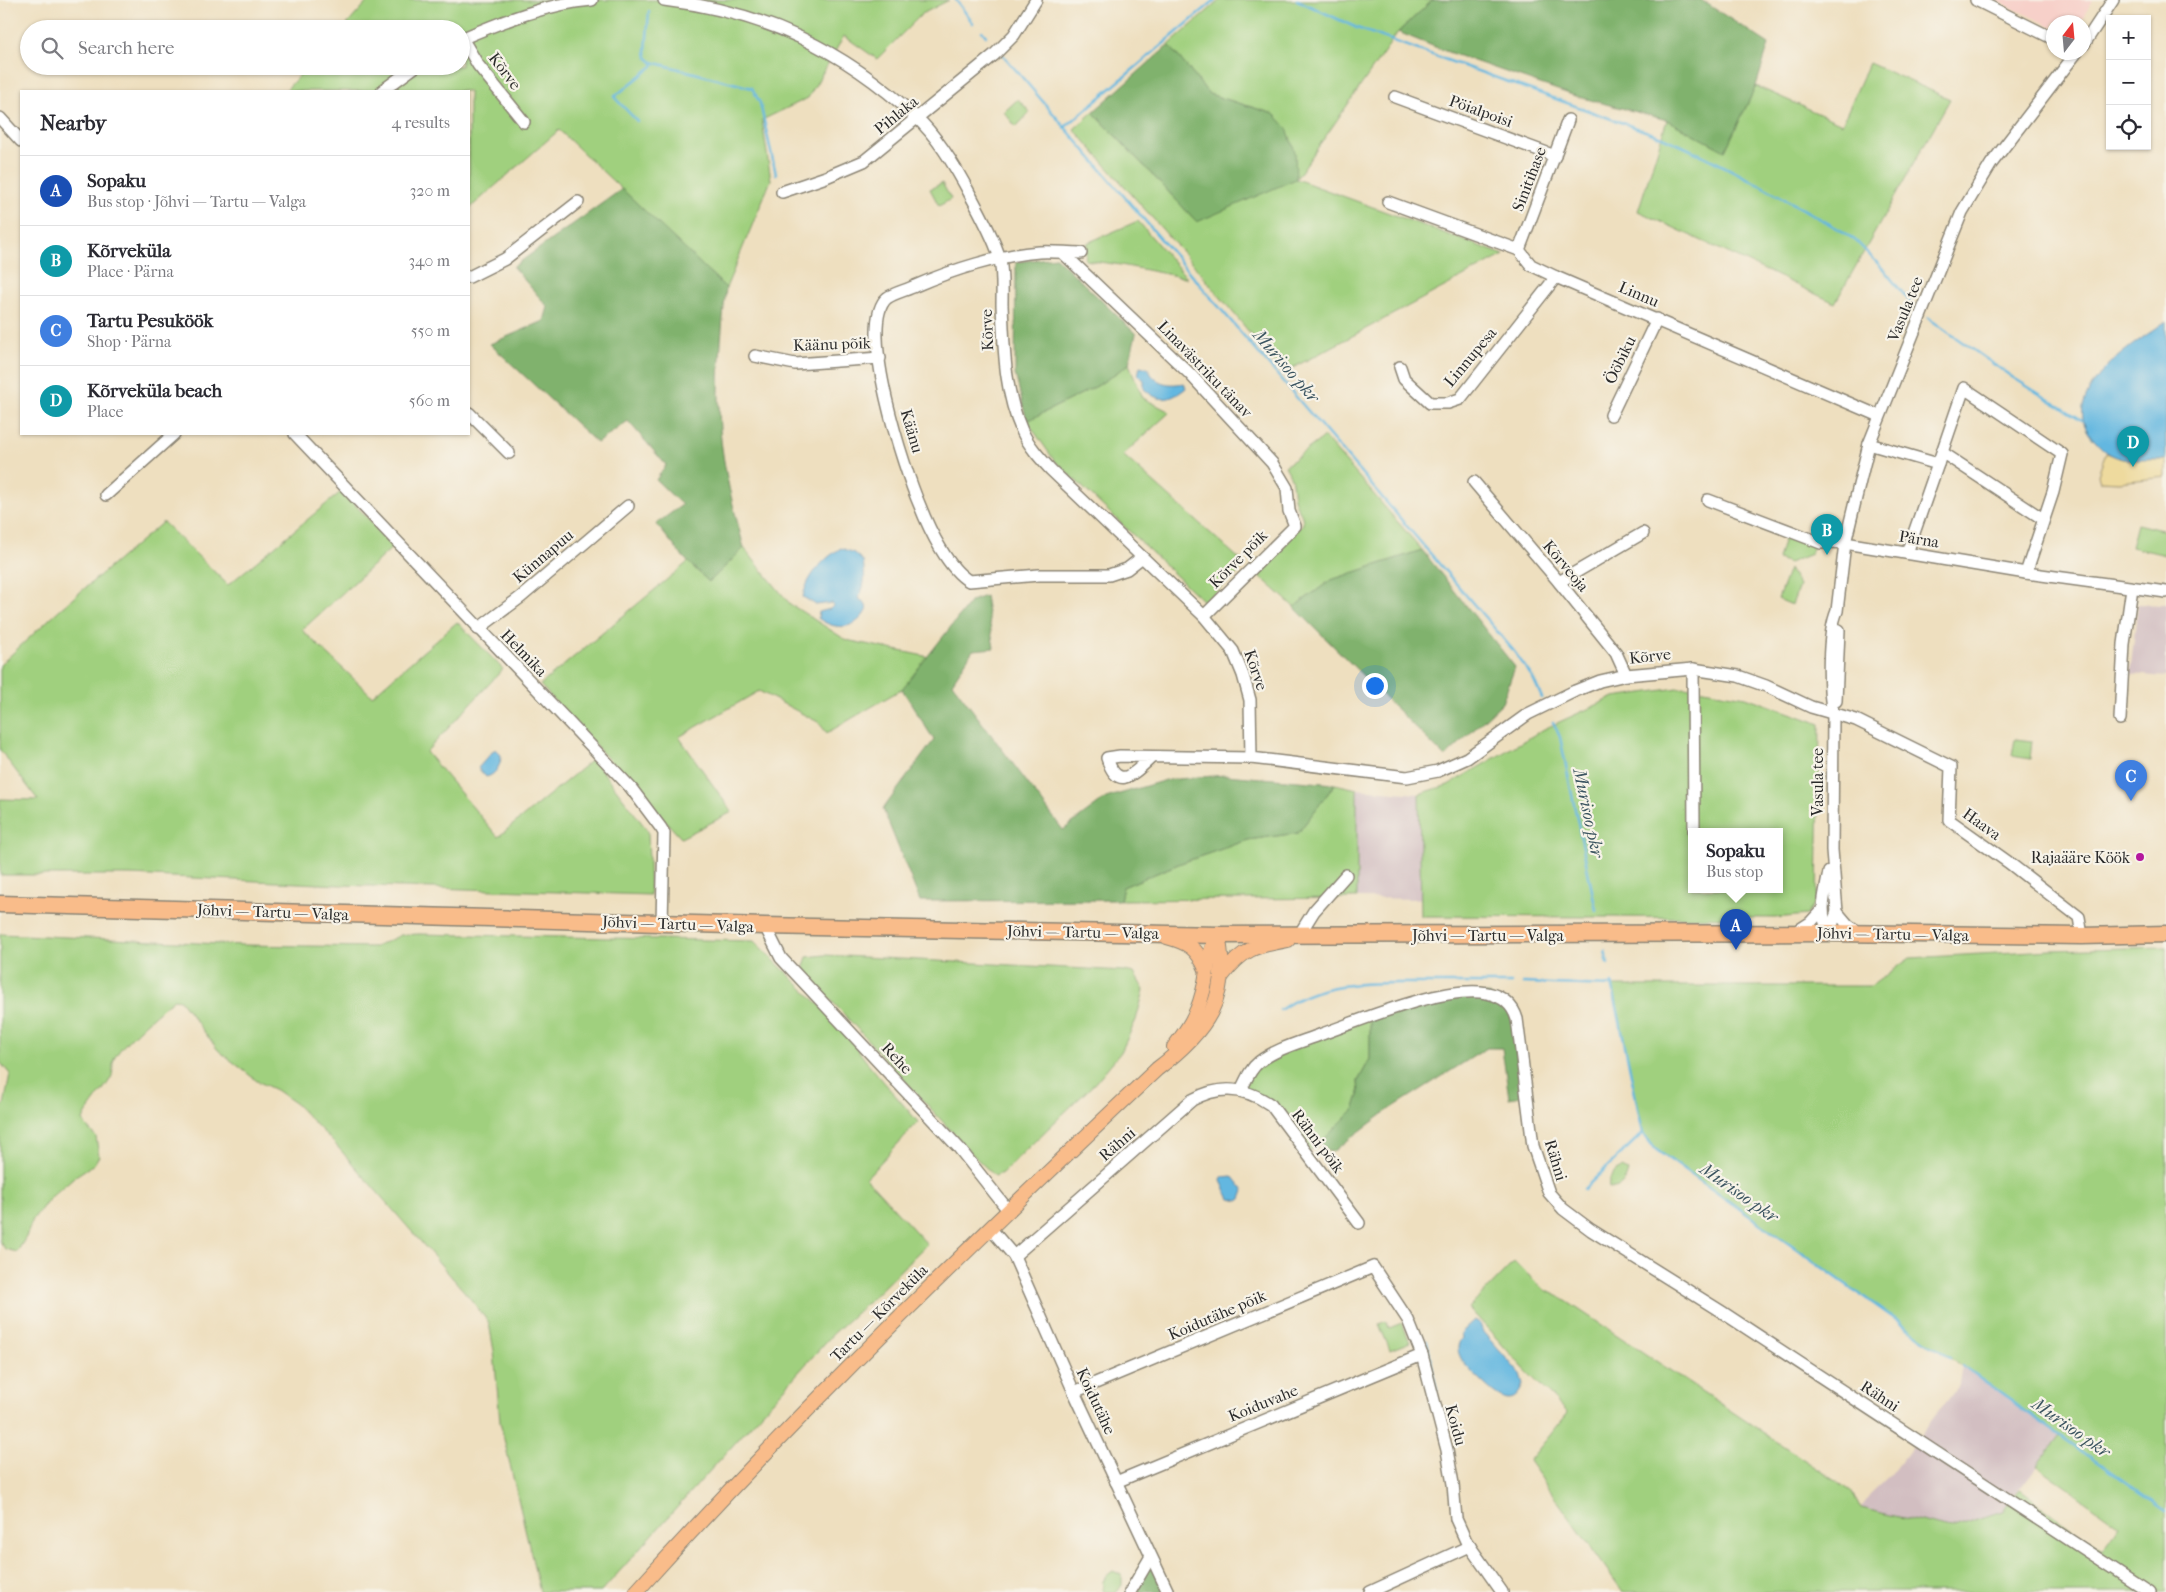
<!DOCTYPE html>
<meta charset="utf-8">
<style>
:root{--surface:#fff;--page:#f2f2f3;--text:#2b2b33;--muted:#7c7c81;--line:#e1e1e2;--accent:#b45309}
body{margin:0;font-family:"IM FELL French Canon",serif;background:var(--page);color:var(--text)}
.controls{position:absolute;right:15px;top:15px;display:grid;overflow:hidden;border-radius:0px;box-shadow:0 1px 4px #0004}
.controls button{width:45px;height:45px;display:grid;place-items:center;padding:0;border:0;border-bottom:1px solid var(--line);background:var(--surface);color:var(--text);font:25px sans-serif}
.compass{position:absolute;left:2046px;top:15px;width:45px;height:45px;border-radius:50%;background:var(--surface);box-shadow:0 1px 4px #0004;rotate:16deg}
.you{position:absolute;left:1374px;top:685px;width:18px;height:18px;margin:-12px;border:4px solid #fff;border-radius:50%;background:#1a73e8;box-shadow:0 0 0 8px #1a73e833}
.badge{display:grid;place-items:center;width:32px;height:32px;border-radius:50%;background:var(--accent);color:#fff;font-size:16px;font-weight:700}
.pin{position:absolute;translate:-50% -41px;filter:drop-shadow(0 1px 2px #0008)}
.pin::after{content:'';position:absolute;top:26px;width:18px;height:15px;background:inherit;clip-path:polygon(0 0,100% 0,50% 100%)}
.popup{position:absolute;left:1688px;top:828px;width:95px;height:65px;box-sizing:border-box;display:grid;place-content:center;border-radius:0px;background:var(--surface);filter:drop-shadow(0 1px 4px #0005);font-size:16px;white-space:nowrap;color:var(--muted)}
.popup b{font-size:19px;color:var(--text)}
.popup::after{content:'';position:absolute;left:50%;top:100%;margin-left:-10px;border:10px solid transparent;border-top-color:var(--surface)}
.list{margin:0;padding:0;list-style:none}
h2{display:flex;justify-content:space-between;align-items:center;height:65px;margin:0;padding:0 20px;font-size:21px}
h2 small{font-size:16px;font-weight:400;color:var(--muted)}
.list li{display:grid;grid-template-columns:32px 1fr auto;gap:15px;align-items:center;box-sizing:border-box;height:70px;padding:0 20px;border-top:1px solid var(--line)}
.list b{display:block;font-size:19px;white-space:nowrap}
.list p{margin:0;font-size:16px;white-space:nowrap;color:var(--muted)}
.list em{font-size:16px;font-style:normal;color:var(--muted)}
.icon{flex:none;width:28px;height:28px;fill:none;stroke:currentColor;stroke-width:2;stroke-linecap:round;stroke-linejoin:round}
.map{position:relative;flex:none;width:2166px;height:1592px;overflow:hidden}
.search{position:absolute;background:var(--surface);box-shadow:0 1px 4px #0004;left:20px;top:20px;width:450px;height:55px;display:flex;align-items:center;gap:12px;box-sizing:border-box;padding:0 18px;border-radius:28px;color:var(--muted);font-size:19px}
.panel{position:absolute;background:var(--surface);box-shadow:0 1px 4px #0004;left:20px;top:90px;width:450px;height:345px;border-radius:0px}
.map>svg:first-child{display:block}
.built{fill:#f7d0c9}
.industrial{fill:#d2bec1}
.green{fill:#a0d07e;stroke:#667e54;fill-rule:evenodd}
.forest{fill:#80b26d;stroke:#566e4c}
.sand{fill:#eeda9e;stroke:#8c8264}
.water{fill:#64b7e0;stroke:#487186}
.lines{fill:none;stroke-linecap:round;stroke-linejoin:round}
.stream{stroke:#64b7e0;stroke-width:2.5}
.minor-casing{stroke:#8c8575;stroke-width:14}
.major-casing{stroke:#8c8575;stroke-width:16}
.highway-casing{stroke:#8c8575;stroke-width:19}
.minor{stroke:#fff;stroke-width:11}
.major{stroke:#f9bc8a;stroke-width:14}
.highway{stroke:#f9bc8a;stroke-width:16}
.poi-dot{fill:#b5179e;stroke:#f7f3e8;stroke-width:2}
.labels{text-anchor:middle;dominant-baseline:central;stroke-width:4.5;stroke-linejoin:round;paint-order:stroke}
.street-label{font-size:16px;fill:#2b2b2b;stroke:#f7f3e8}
.poi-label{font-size:16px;fill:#2b2b2b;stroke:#f7f3e8;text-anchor:end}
.water-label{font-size:18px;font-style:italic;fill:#3c5561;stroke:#f7f3e8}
</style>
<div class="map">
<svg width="2166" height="1592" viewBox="0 0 2166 1592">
<rect width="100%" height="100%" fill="#f7f3e8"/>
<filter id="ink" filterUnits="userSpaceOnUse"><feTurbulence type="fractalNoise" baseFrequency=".02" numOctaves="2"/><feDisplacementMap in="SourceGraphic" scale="10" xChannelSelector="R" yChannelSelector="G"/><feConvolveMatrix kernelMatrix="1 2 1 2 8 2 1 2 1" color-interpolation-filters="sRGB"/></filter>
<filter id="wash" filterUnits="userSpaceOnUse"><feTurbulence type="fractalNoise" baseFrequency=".0096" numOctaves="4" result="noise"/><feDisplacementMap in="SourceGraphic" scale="20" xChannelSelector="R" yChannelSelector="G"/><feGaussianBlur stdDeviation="1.12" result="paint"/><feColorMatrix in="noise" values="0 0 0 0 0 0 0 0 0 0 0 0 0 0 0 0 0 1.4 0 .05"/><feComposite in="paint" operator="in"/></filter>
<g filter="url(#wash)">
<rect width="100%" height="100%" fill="#eedfbf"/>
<!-- built -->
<path class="built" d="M1995,0H2093L2080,22H2054L2053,27Z"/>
<!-- industrial -->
<g class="industrial">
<path d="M2138,604L2166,605V679V677L2130,674Z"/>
<path d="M1357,789L1419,794L1421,899L1357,898Z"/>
<path d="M1962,1366L2060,1436L2002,1512L1951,1529L1860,1508L1870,1494L1891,1474L1959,1384Z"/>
</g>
<!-- green -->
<g class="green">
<path d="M369,0H949L922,14L877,59L844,36L808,98L762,120L771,180L726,288L559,130L470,208L469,206V91H285L308,66H461V29H343Z"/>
<path d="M1220,0H1433L1398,32L1296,179L1504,255L1283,373L1193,264L1074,129L1093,112L1197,222L1274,114L1209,94L1169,45Z"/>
<path d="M1869,63L1950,99L1835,303L1638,211L1667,120L1725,151L1756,86L1842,124Z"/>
<path d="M1018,99L1030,112L1016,127L1004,112Z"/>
<path d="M942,183L951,199L939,206L930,189Z"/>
<path d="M1138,221L1187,278L1121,265L1085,260L1087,243Z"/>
<path d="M1129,364L1143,398L1170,412L1123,455L1245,564L1238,573L1204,602L1054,460L1027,421L1097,386Z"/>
<path d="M1324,437L1422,550L1331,580L1294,607L1254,571L1303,524C1303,512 1298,512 1295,502C1291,486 1295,482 1285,466Z"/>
<path d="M342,491L394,546L302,630L372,696L457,622L503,669L426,752L498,837L593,759L648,831L650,895L340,885L130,875H0V799L38,800L0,750V665L59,610L163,522L228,585Z"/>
<path d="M2137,524L2166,531V555L2131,547Z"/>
<path d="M1785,535L1814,546L1811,554L1789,563L1778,559Z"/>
<path d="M744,548L790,604L846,640L929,657L902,689L827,733L818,722L759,691L679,737L732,812L681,838L540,685L688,562L709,582Z"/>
<path d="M1789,569L1799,586L1792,605L1778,599Z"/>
<path d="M1685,687L1746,697L1820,724L1817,899L1807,915L1775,918L1421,916L1419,794L1448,785L1544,729L1614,697ZM1692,831H1780V889H1692Z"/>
<path d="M2015,739L2032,741L2030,759L2012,756Z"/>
<path d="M1335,784L1357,789V898L1120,900L1123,887L1181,863L1248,840L1298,833Z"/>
<path d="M0,934L243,945L375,947L401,935L419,934L754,941L836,1021L866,1061L918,1122L866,1178L927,1244L867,1303L833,1334L601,1592H540L500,1422L494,1351L489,1323L470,1298L336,1145L296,1104L276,1090L257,1081L218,1050L180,1000L174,999C161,1009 120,1045 114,1059C112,1065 114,1072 111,1078C102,1093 90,1104 83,1120L86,1126L96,1137L99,1156L94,1164L74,1177L51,1197L33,1219L26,1237L17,1252L5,1249L0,1241V1109L4,1105L10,1074L0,1062Z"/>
<path d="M2166,947V1592H1623L1529,1461L1568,1413L1526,1371L1469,1308L1514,1262L1545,1290L1560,1297L1851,1491L1860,1508L1951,1529L2002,1512L2020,1490L2103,1550L2120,1526L2037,1466L2060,1436L1655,1149L1643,1133L1613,986H1871L1910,958L2051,950Z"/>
<path d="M825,955L1124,971L1134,973L1144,990L1136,1020L1121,1052L1094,1084L1002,1173L995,1176L976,1158L807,974L804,966L807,957Z"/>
<path d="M1370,1017V1059L1358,1081L1359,1095L1355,1108L1321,1144L1306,1153L1271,1105L1241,1090L1260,1061Z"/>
<path d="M1622,1168L1628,1171C1626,1181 1620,1190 1609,1188C1607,1179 1614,1171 1622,1168Z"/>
<path d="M1386,1321L1389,1328L1402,1323L1410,1342L1390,1350L1379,1324Z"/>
<path d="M1113,1571L1122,1575V1585L1117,1592H1104C1100,1582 1104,1577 1113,1571Z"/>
</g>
<!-- forest -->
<g class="forest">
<path d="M1433,0H1701L1769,44L1756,86L1725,151L1667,120L1575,96L1445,51L1398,32Z"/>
<path d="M1169,45L1209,94L1274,114L1287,128L1295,152L1296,179L1197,222L1093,112Z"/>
<path d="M622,189L726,288C721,334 717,382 720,429C723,469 734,509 744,548L709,582L684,558L656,524L682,505L656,480L666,465L628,421L597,443L490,344L544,321L548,307L513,267Z"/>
<path d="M1056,257L1136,334L1129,364L1097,386L1027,421L1015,374L1016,262Z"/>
<path d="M1422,550L1515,667L1502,703L1445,757L1294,607L1331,580Z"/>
<path d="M985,596L994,648L973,650L952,683L1063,830L1106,798L1166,780L1225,775L1335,784L1298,833L1248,840L1181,863L1123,887L1120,900L920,901L883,809L934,740L902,689L971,601Z"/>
<path d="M1488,993L1507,1008L1512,1021L1522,1096L1509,1098L1502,1048H1487L1387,1111L1332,1152L1327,1151L1321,1144L1323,1140L1355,1108L1359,1095L1358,1081L1370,1059V1017L1417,1002Z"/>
<path d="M1150,1558L1168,1592H1130Z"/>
</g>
<!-- sand -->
<path class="sand" d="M2106,453L2124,459L2166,460V477L2119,482L2100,481L2098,475Z"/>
<!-- water -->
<g class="water">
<path d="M2166,321V460C2152,459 2137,461 2124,459C2113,457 2105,452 2098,444C2075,422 2080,401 2098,377C2116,354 2143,338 2166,321Z"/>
<path d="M1140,366L1148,368C1154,384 1169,386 1184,383L1186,388C1170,401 1159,403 1144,389V380L1138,375Z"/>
<path d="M841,548L854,553L863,561C865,575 866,586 858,598L865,603L867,609C857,630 835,631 818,618L819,612L830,609L833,606L832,603L816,605L803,597C807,576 823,559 841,548Z"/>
<path d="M495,749L501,755C501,765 496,775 486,777L478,768Z"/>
<path d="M1232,1176L1244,1191L1241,1199L1238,1201L1230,1199L1221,1181L1222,1177Z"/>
<path d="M1474,1321L1480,1324L1483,1332L1520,1374L1523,1384C1514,1413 1494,1393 1481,1381C1471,1371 1449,1353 1462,1338L1461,1333Z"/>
</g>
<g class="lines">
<!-- stream -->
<g class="stream">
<path d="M956,0L973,23"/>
<path d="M1297,0L1357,28L1662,137C1725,164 1783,198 1842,231L1856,241L1884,270L1914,307"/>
<path d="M649,11L646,51L647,57L652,62L752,88L760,103L776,174"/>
<path d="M982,31L986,36"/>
<path d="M1003,55L1513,650L1533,678L1542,698"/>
<path d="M637,121L614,97L653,66L654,63"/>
<path d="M1064,128L1215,0"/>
<path d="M1928,318L2012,377L2082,420"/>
<path d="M1553,722L1560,737L1596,910"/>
<path d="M1605,951L1608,964"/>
<path d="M1523,983L1613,986"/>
<path d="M1612,983L1643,1133L1655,1149L1950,1358"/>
<path d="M1280,1010C1322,980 1369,983 1418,983C1449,983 1480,983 1511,983"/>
<path d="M1584,1189L1643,1133"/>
<path d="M1427,1341L1437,1391"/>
<path d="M1962,1366L2166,1511"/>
</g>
</g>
</g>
<g filter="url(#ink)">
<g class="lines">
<!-- minor casing -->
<g class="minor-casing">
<g id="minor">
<path d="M664,0C764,12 843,49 916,117C939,138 958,171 972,198C980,213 997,244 1000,260C1003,274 1002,291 1002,305C1004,347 1004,391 1022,431C1029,446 1040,458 1051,470L1204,616L1233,651L1243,675L1250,700L1251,758L1407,777L1438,771L1467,758L1528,714L1575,691L1600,681L1626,675L1693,669L1738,676L1766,686L1811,707L1856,720L1951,767L1949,820L2008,862L2079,917L2082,936"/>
<path d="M1976,0L2054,39"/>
<path d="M462,38L478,65L524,122"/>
<path d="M461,39C503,21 547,4 592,0"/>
<path d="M2084,44L2113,0"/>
<path d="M382,91L416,66"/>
<path d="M1395,97L1555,156"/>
<path d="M0,118L21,141"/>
<path d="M782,192L826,177L864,161L994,55L1014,35L1036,0"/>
<path d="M1388,202L1519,250L1531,265L1556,277L1879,416"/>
<path d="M1519,250L1568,120"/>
<path d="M1063,253L1190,374L1272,463L1287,488L1289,511L1295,526L1204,616"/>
<path d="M1081,253C1067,253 1053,251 1039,252C999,255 952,270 915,286C907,290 894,293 887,298C856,324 905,472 920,506C929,529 948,569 969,581L1039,575H1109L1127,569L1141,558"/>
<path d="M469,277L505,259L578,202"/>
<path d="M755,356L795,364L880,358"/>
<path d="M1400,367L1404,379L1430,403H1448L1460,399L1556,277"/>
<path d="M469,413L509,453"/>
<path d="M1611,415L1657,319"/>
<path d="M295,434L631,788L661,828L664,833L662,923"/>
<path d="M1869,444L1938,464L1964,388L2062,454L2053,492L2026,573"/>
<path d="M1943,453L2043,519"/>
<path d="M1474,482L1559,582L1616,653L1626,675"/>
<path d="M106,495L174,434"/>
<path d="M1708,500L1821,543L1831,542L1845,543L2026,573L2166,592"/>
<path d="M1907,553L1938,464"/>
<path d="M1559,582L1643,533"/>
<path d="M478,629L521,597L628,506"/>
<path d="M1693,669L1694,831"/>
<path d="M1836,701L1839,630"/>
<path d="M2120,719L2124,644L2132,588"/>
<path d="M1152,757C1134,773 1118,793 1107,758L1120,756L1251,758"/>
<path d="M1829,872C1825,895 1818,911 1829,933"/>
<path d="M1837,912L1848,925L1860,933"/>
<path d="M765,926L781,958L959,1148L1008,1210"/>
<path d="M1796,932L1810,923L1821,911"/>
<path d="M1829,933L1837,912L1832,850L1833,713C1828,689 1827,634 1837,611L1845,543L1869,444L1962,212L1991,164L2077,52"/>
<path d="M1299,935L1314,911L1346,875"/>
<path d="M1241,1090C1246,1080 1250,1069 1259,1062C1277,1048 1302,1042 1322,1034C1364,1019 1444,985 1487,993C1502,996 1513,1005 1517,1019L1533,1146L1549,1193L1563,1209L1591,1230L1722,1312L2149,1592"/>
<path d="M990,1228L1014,1256L1074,1392L1168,1592"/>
<path d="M1014,1256L1192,1100C1219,1085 1246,1087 1271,1105L1359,1223"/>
<path d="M1074,1392L1373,1267L1408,1320L1422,1355L1447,1450L1453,1484L1456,1519L1466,1541L1502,1592"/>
<path d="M1116,1482L1422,1355"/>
<path d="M1130,1592L1150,1558"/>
<path d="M1370,1592L1470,1546"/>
</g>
</g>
<!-- major casing -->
<g class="major-casing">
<g id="major">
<path d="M1167,937C1189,943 1197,948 1206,969"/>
<path d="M1222,976C1243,948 1255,946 1288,940"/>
<path d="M1174,1047C1187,1030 1197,1015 1202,995C1209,973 1205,958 1218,935"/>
<path d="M636,1592C801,1409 978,1238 1157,1069C1206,1032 1231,999 1218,935"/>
</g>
</g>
<!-- highway casing -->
<g class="highway-casing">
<path id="highway" d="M0,904L765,926L1218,935L1829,933L2082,936L2166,934"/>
</g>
<!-- minor -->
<use href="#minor" class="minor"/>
<!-- major -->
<use href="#major" class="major"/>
<!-- highway -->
<use href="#highway" class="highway"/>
</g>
</g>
<!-- markers -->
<circle class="poi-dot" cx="2140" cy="857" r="5"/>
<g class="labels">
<!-- street labels -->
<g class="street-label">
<text transform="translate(505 71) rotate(53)">Kõrve</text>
<text transform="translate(1481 111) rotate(20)">Pöialpoisi</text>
<text transform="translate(896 115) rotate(-39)">Pihlaka</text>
<text transform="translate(1529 179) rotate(-69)">Sinitihase</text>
<text transform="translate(1639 294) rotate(23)">Linnu</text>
<text transform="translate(1905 309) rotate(-68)">Vasula tee</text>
<text transform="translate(987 330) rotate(-92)">Kõrve</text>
<text transform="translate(832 344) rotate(-2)">Käänu põik</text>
<text transform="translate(1470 357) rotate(-50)">Linnupesa</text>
<text transform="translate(1620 360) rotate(-64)">Ööbiku</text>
<text transform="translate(1205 369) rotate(46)">Linavästriku tänav</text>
<text transform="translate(912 431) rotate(74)">Käänu</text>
<text transform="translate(1919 539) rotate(9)">Pärna</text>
<text transform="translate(543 556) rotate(-40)">Künnapuu</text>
<text transform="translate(1238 559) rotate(-45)">Kõrve põik</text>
<text transform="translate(1566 566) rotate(50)">Kõrveoja</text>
<text transform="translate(524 653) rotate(46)">Helmika</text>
<text transform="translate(1650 656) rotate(-6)">Kõrve</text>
<text transform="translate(1256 670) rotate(71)">Kõrve</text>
<text transform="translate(1817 782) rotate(-90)">Vasula tee</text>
<text transform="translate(1982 824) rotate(36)">Haava</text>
<text transform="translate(273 912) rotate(2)">Jõhvi — Tartu — Valga</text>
<text transform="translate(678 924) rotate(2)">Jõhvi — Tartu — Valga</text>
<text transform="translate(1083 932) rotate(1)">Jõhvi — Tartu — Valga</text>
<text transform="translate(1893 934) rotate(1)">Jõhvi — Tartu — Valga</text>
<text x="1488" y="935">Jõhvi — Tartu — Valga</text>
<text transform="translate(897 1058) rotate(47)">Rehe</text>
<text transform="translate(1318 1141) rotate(53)">Rähni põik</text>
<text transform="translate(1117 1144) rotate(-41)">Rähni</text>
<text transform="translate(1556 1160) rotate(73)">Rähni</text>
<text transform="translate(879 1313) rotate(-45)">Tartu — Kõrveküla</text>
<text transform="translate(1217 1315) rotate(-23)">Koidutähe põik</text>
<text transform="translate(1880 1396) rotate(33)">Rähni</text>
<text transform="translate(1096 1401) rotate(65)">Koidutähe</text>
<text transform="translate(1263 1403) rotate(-22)">Koiduvahe</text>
<text transform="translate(1456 1425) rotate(75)">Koidu</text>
</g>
<!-- poi labels -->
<g class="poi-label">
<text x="2130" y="857">Rajaääre Köök</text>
</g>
<!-- water labels -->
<g class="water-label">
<text transform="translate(1286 366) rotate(49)">Murisoo pkr</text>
<text transform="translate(1588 813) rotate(78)">Murisoo pkr</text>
<text transform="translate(1739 1193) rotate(35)">Murisoo pkr</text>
<text transform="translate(2071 1428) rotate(35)">Murisoo pkr</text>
</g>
</g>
</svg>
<div class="controls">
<button>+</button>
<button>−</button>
<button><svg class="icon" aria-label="locate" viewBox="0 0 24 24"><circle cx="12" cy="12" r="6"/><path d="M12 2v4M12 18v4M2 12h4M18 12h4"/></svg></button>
</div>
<svg class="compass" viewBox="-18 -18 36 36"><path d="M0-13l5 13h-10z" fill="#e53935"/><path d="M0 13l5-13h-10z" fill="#7c7c81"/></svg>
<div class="you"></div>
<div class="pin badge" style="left:1736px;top:950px;background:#1a4fb4">A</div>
<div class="popup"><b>Sopaku</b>Bus stop</div>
<div class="pin badge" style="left:1827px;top:555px;background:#0f9aa8">B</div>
<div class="pin badge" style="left:2131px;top:801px;background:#3f7fe0">C</div>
<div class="pin badge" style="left:2133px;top:467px;background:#0f9aa8">D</div>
<div class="search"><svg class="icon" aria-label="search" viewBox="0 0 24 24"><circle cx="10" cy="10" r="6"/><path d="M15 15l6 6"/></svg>Search here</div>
<section class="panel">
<h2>Nearby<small>4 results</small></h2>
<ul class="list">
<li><span class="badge" style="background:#1a4fb4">A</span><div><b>Sopaku</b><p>Bus stop · Jõhvi — Tartu — Valga</p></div><em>320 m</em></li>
<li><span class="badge" style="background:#0f9aa8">B</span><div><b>Kõrveküla</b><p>Place · Pärna</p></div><em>340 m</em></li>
<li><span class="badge" style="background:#3f7fe0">C</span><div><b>Tartu Pesuköök</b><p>Shop · Pärna</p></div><em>550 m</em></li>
<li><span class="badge" style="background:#0f9aa8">D</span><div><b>Kõrveküla beach</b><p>Place</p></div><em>560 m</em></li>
</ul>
</section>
</div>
